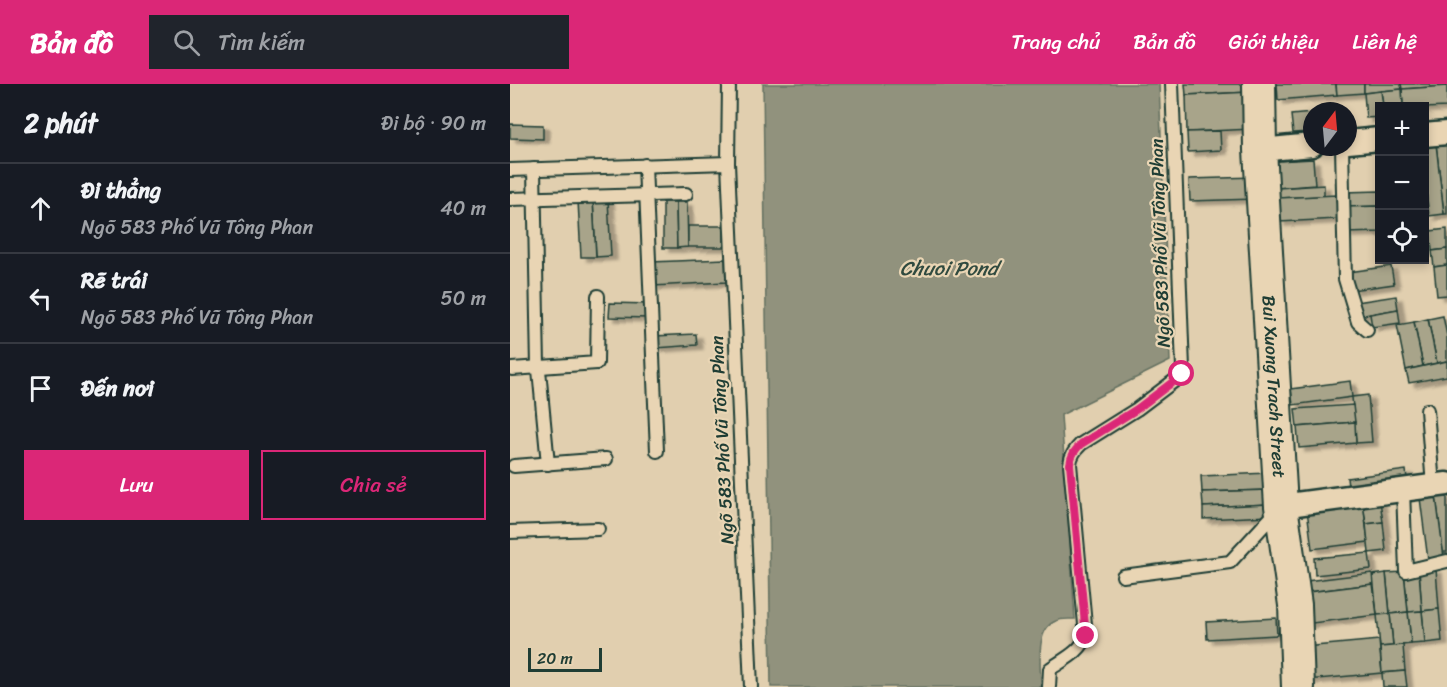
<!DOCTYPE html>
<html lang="vi">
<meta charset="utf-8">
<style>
:root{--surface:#171b24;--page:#20242c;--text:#f1f3f6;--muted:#9ea1a6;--line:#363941;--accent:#db2777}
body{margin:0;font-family:Sriracha,sans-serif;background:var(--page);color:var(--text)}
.controls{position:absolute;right:18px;top:18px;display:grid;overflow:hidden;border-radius:0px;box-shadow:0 3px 9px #0003}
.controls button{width:54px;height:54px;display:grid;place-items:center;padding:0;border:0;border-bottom:2px solid var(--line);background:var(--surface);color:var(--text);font:30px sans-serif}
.compass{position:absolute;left:793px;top:18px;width:54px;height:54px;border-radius:50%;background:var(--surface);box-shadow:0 3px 9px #0003;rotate:16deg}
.scale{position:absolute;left:18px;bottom:15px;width:74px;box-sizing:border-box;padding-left:6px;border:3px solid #1f3d34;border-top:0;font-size:16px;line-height:21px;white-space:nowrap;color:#1f3d34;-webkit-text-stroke:4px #e9d5b4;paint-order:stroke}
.stop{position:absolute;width:18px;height:18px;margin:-14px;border:4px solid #db2777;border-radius:50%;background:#fff}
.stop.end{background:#db2777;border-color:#fff;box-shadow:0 2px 6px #0008}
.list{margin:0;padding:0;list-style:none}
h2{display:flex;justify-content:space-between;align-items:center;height:78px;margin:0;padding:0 24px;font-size:26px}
h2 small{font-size:20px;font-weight:400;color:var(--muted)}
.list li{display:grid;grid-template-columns:39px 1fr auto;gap:18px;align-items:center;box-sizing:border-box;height:90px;padding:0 24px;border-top:2px solid var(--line)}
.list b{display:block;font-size:22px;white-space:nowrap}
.list p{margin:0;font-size:20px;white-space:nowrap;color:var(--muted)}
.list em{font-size:20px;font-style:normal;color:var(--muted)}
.actions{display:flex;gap:12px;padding:18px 24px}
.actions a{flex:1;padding:14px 0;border:2px solid var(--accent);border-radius:0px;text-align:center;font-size:21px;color:var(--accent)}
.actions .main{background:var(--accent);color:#fff}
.icon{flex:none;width:33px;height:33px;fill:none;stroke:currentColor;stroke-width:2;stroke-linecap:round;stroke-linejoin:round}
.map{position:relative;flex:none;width:937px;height:603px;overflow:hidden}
header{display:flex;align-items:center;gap:36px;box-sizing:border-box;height:84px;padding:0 30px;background:var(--accent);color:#fff}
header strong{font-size:28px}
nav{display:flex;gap:33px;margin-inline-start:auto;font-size:21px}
.search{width:420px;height:54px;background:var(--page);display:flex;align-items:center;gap:15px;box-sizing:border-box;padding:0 21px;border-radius:0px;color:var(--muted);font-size:22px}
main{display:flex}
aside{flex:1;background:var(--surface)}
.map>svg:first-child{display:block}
.water{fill:#91927d;stroke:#637060;stroke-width:1.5}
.building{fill:#a8a48a;stroke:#1f3d34;stroke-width:1.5;filter:url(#shadow)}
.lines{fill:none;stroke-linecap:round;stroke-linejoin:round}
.lane-casing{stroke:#1f3d34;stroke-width:16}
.street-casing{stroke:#1f3d34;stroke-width:27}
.secondary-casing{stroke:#1f3d34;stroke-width:36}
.lane{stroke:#e9d5b4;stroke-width:12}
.street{stroke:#e9d5b4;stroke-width:22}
.secondary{stroke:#e9d5b4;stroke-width:32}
.route{stroke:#db2777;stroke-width:8}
.labels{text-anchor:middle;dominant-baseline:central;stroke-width:4.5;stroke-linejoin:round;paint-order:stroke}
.street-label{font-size:18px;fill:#1f3d34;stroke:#e9d5b4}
.water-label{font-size:20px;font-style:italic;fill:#304a3f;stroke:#e9d5b4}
</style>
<header>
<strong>Bản đồ</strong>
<div class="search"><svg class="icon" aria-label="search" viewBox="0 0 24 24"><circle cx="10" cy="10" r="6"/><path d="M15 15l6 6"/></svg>Tìm kiếm</div>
<nav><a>Trang chủ</a><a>Bản đồ</a><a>Giới thiệu</a><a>Liên hệ</a></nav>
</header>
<main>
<aside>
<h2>2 phút<small>Đi bộ · 90 m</small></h2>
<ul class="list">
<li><svg class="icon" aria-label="ahead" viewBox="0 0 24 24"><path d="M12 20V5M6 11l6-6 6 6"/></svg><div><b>Đi thẳng</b><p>Ngõ 583 Phố Vũ Tông Phan</p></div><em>40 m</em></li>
<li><svg class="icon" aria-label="left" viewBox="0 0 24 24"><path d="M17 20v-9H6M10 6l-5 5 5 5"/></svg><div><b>Rẽ trái</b><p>Ngõ 583 Phố Vũ Tông Phan</p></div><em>50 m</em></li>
<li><svg class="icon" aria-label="arrive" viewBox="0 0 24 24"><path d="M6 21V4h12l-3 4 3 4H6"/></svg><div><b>Đến nơi</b></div></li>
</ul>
<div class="actions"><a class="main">Lưu</a><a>Chia sẻ</a></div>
</aside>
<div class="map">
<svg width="937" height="603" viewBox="0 0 937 603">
<defs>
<filter id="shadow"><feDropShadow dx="6" dy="4" stdDeviation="1.5" flood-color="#0004"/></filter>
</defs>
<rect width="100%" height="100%" fill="#e1cfaf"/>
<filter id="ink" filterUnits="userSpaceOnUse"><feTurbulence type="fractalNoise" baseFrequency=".0167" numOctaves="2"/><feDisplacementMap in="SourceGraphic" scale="12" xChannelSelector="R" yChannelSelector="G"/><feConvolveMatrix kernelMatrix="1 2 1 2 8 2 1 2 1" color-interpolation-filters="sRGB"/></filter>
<g filter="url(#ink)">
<!-- water -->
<path class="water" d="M253,0H649L660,277L551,331L565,535C559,535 551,534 546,537C524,545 531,584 531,603H261Z"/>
<!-- building -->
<g class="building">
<path d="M675,0H741V8L676,11Z"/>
<path d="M767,0H826L827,11L768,16Z"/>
<path d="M826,0H854V9L827,11Z"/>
<path d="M854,0H891L892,5L854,9Z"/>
<path d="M891,0H937V2L892,5Z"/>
<path d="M937,2V23L914,24V22H893L892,5Z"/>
<path d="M892,5L893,22H873L871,7Z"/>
<path d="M871,7L873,22H870V33L856,34L854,9Z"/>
<path d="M741,8L743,45L677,48L676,11Z"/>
<path d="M802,29V48L783,49L781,31Z"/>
<path d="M0,40L33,41V55L0,54Z"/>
<path d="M710,47L711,66L678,68L677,48Z"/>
<path d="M937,59V130H934L926,60Z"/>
<path d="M926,60L934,130L919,132L914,89V62Z"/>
<path d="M803,75L805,101L767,104L766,77Z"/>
<path d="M745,93L746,115L680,117L679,95Z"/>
<path d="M814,101V112L768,114L767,104Z"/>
<path d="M870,107V122L835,123L834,108Z"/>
<path d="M826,111L828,135L769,138L768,114Z"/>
<path d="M98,115L101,172L86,173L83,116Z"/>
<path d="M83,116L86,173H71L68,117Z"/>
<path d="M153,118H166L167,164H153Z"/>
<path d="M166,118H177L178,163L167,164Z"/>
<path d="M870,122V148L836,149L835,123Z"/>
<rect x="178" y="142" width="36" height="21"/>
<path d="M937,145V165L922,167L920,147Z"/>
<path d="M937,165V181L924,183L922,167Z"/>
<path d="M215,175L216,198L143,202L141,178Z"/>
<path d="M937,181V211L927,212L924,183Z"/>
<path d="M881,182L884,200L842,206L839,188Z"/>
<path d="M886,212L888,225L849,232L847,218Z"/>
<path d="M100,219L139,220L138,234L99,233Z"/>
<path d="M888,225L890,239L862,243L860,230Z"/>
<path d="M933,232L937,252V277L927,279L918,235Z"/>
<path d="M918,235L927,279L913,282L904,238Z"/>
<path d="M904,238L913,282L896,286L887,241Z"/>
<path d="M186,250L187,261L146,264L144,252Z"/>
<path d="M937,277V292L899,299L896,286Z"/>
<path d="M840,297L842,313L783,321L781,305Z"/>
<path d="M858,311L862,358L846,359L842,313Z"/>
<path d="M843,321L845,338L787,343L785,325Z"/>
<path d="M845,338L846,359L789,364L787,343Z"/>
<path d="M896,386L898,403L839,411L837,394Z"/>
<path d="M758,389L759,406L692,408L691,392Z"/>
<path d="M759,406L760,420L693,423L692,408Z"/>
<path d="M937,411V468H933L926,412Z"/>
<path d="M926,412L934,474L918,476L910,414Z"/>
<path d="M870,417L873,438L856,440L853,419Z"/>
<path d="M853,419L858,458L802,465L797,426Z"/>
<path d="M760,420V432L693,435V423Z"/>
<path d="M873,438L876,467L859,469L856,440Z"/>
<path d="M859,469L861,485L805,491L804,474Z"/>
<path d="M926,485L929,525L912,527L909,487Z"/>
<path d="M909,487L912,527L898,528L894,488Z"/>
<path d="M894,488L898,528L880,530L876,489Z"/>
<path d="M862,489L863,500L790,509L788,498Z"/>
<path d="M876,489L880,530L867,531L863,491Z"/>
<path d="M863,500L867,531L794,540L790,509Z"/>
<path d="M929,525L932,557L915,559L912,527Z"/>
<path d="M912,527L915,559L901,560L898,528Z"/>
<path d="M898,528L901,560L883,562L880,530Z"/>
<path d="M880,530L883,562L870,563L867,531Z"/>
<path d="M766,534L767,551L697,555L696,538Z"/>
<path d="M869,556L872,589L797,596L794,563Z"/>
<path d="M893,561L895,587L872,589L870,563Z"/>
<path d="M895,587L897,603H873L872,589Z"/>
</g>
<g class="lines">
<!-- lane casing -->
<g class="lane-casing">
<g id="lane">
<path d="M219,0L218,79L241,603"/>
<path d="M832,63L835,195L848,238L857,246"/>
<path d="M135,81L147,367"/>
<path d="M24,85L28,282L29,286L38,380"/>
<path d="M0,86L218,79"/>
<path d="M0,115L176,110"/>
<path d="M2,285L87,279L88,212"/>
<path d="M917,326L923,402"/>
<path d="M4,382L96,375"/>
<path d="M893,406L896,487L937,477"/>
<path d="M0,448L88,445"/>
<path d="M613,492L720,478L768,426"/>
<path d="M539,603L540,585C553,576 573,567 576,551L560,380C561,371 565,366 571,360L627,325L668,294L673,284L662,0"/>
</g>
</g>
<!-- street casing -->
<g class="street-casing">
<g id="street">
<path d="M914,51L937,49"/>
<path d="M838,58L870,55"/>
<path d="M750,66L802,61"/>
<path d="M771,422L937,400"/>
</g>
</g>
<!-- secondary casing -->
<g class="secondary-casing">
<g id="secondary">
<path id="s1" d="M749,0L750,66L771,422L785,521L788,603"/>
</g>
</g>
<!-- lane -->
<use href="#lane" class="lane"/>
<!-- street -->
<use href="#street" class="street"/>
<!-- secondary -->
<use href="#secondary" class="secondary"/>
</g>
</g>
<g class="lines" filter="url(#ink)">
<!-- route -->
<path class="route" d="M576,552L560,380C561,371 565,366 571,360L627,325L668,294L672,290"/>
</g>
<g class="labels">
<!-- street labels -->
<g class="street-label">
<text transform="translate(650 159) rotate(-92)">Ngõ 583 Phố Vũ Tông Phan</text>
<text stroke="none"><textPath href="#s1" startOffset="303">Bui Xuong Trach Street</textPath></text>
<text transform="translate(212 356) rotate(-93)">Ngõ 583 Phố Vũ Tông Phan</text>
</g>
<!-- water labels -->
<g class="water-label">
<text x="439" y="184">Chuoi Pond</text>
</g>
</g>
</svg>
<div class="controls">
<button>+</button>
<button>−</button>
<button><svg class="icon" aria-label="locate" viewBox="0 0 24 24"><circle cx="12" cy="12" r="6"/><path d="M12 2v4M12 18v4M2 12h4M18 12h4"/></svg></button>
</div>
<svg class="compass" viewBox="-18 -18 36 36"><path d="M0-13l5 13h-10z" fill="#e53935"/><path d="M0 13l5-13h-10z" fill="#9ea1a6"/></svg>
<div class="scale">20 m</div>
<div class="stop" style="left:672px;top:290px"></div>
<div class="stop end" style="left:576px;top:552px"></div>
</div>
</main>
